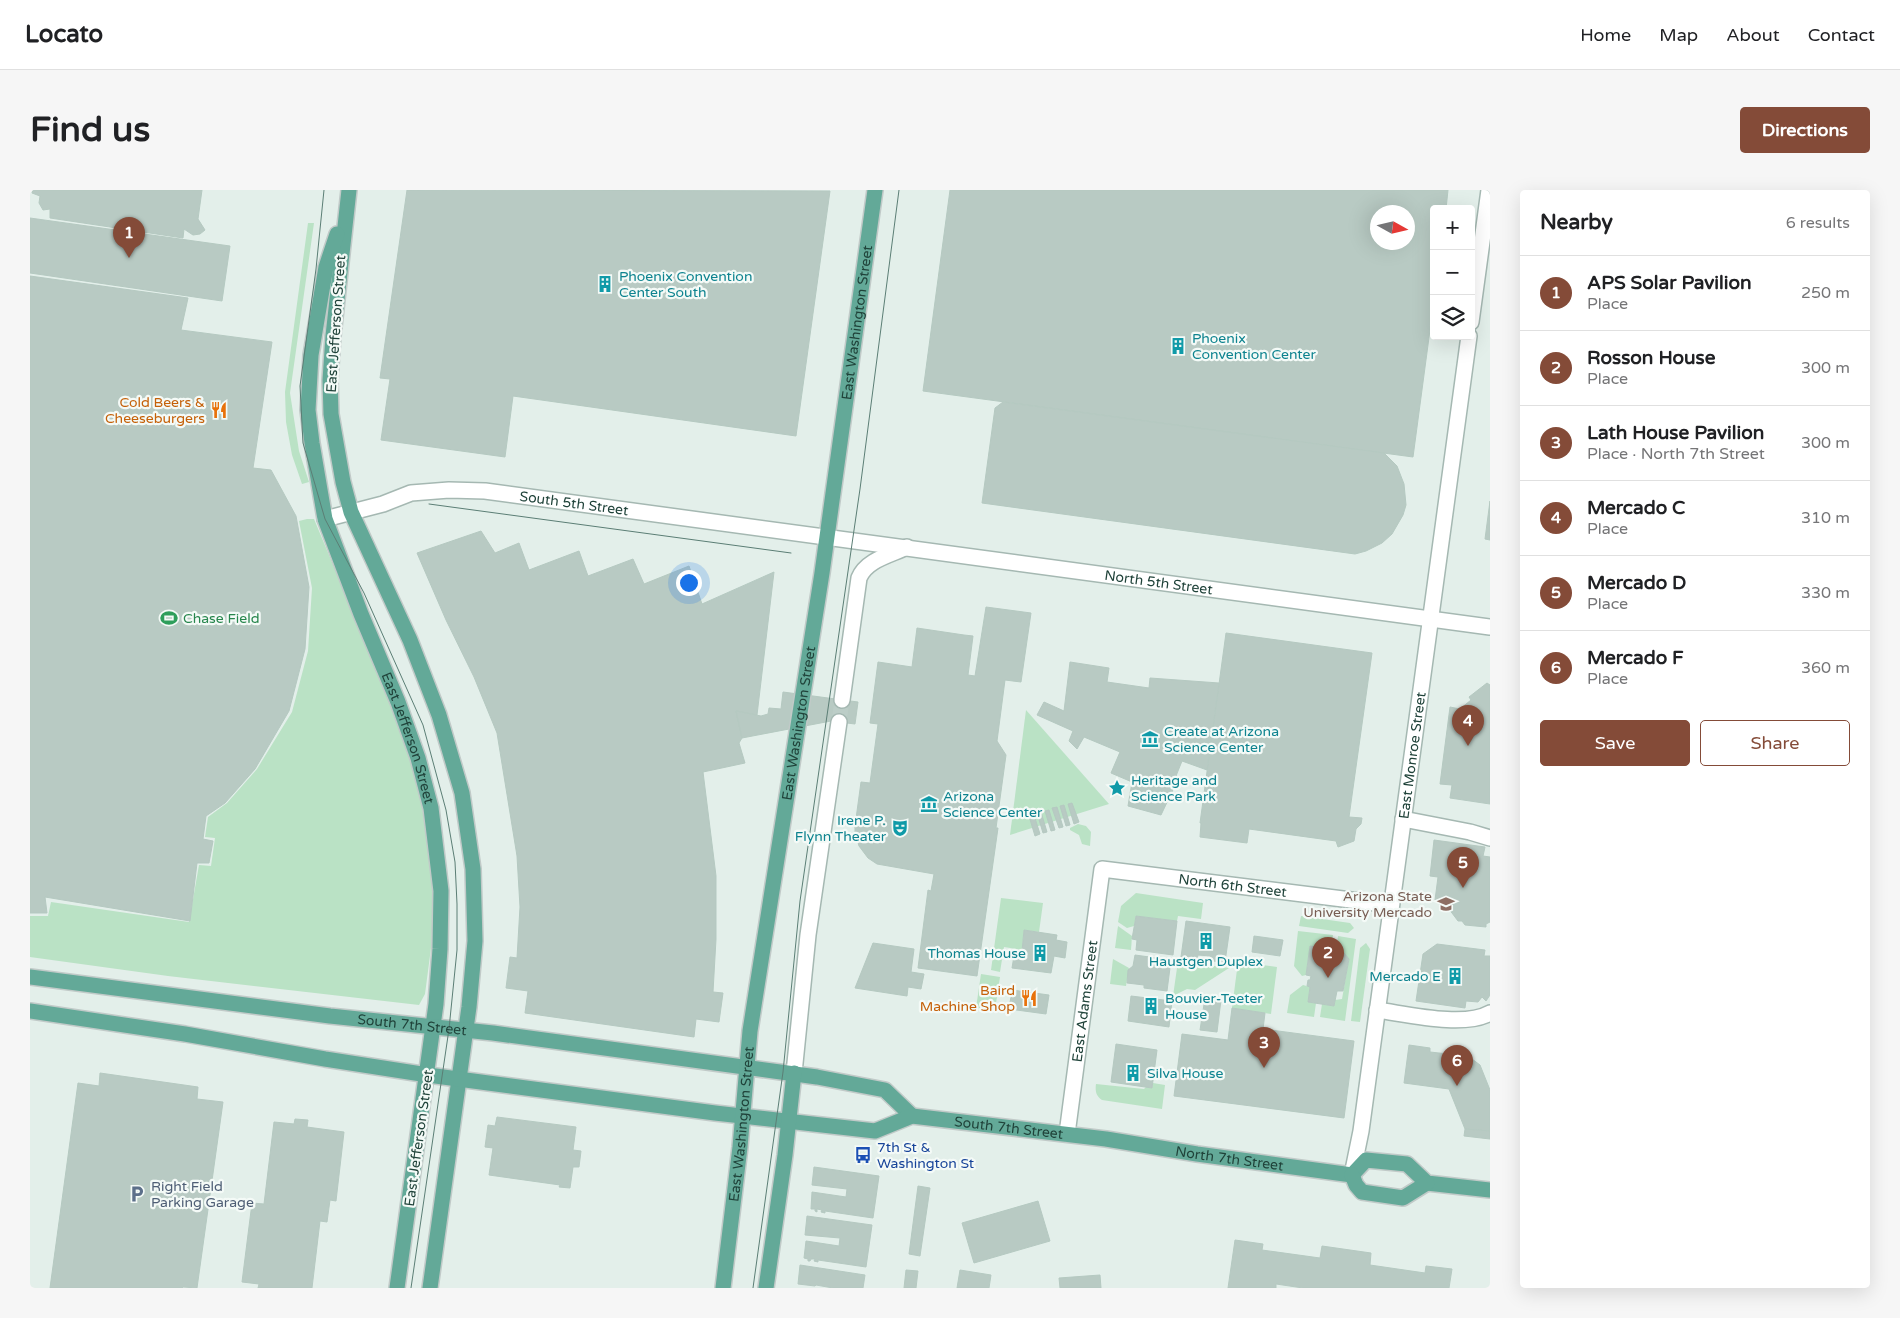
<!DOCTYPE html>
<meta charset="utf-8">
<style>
:root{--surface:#fff;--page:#f6f6f6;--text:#202124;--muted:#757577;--line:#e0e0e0;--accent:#844b38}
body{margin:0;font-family:"Varela Round",sans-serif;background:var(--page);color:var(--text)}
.controls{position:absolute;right:15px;top:15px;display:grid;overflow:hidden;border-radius:5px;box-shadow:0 5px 20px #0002}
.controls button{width:45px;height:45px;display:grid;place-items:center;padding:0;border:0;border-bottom:1px solid var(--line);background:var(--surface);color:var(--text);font:25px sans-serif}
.compass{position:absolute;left:1340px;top:15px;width:45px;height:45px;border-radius:50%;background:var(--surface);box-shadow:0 5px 20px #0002;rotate:98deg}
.you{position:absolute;left:658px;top:392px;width:18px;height:18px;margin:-12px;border:4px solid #fff;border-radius:50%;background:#1a73e8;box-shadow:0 0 0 8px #1a73e833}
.badge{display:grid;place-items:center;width:32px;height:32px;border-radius:50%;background:var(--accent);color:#fff;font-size:16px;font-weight:700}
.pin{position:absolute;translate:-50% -41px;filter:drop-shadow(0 1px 2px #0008)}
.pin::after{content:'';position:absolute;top:26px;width:18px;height:15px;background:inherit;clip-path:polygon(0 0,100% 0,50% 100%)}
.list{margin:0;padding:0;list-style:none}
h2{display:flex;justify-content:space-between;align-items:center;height:65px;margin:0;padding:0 20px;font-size:21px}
h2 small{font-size:16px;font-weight:400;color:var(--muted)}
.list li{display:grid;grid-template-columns:32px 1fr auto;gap:15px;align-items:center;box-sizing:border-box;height:75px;padding:0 20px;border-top:1px solid var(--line)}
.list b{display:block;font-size:19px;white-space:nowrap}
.list p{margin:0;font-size:16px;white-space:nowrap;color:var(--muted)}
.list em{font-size:16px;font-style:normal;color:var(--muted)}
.actions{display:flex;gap:10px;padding:15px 20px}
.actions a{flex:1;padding:11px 0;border:1px solid var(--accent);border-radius:5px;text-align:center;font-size:18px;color:var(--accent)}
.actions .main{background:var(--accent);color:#fff}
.icon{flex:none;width:28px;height:28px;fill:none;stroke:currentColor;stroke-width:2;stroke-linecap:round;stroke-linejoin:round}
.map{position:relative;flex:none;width:1460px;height:1098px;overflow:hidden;border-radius:5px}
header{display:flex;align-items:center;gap:30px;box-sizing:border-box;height:70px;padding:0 25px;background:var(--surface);border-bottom:1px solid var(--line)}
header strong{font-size:24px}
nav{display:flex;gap:28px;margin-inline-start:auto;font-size:18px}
.intro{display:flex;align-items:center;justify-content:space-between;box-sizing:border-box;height:120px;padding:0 30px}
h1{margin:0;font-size:35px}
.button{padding:12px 22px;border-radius:5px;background:var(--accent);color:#fff;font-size:18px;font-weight:700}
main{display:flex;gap:30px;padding:0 30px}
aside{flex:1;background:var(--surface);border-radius:5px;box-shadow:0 5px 20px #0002}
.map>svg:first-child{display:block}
.green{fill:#bae2c5}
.building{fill:#b8cac3;stroke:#b5c9c1;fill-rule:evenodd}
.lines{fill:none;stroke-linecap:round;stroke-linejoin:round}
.minor-tunnel{stroke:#bccdc7;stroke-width:15;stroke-dasharray:15 8;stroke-linecap:butt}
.minor-casing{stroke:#a5b8b2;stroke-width:18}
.major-casing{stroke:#c1cac8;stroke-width:18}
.minor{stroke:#fff;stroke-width:15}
.major{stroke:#63a998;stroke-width:15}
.tram{stroke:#5b7e75;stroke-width:1}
.labels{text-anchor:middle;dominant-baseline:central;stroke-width:4.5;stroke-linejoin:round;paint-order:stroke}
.culture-label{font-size:14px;fill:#0d838f;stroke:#f4faf7;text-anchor:start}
.street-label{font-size:14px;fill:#20433a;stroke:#f4faf7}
.food-label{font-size:14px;fill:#c56008;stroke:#f4faf7;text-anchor:end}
.leisure-label{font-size:14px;fill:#27864d;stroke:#f4faf7;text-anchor:start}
.education-label{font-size:14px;fill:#785e54;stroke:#f4faf7;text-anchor:end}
.transit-label{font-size:14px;fill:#164399;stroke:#f4faf7;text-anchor:start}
.service-label{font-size:14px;fill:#4e5e75;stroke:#f4faf7;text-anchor:start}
</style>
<header>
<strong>Locato</strong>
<nav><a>Home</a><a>Map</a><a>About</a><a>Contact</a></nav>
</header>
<div class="intro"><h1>Find us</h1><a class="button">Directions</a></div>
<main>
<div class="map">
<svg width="1460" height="1098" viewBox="0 0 1460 1098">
<rect width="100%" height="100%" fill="#e3efea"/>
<!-- green -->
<g class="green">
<path d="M278,33H284L260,203L269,261L279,292L272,294L262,265L256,232L255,202Z"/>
<path d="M277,329H284L362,516L382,570L392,617L404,700L401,758L395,804L389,815L138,786L0,767V726H18L21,712L159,732L169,675L181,676L185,648L175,647L178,627L197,613L227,579L262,522L278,461L282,398L269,331Z"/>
<path d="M996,520L1079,614L980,645Z"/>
<path d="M1048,634L1056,636L1061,642L1060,656L1052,654L1049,645L1040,640V638Z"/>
<path d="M1106,703L1173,713L1171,729L1148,726L1147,731L1106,726L1104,736L1097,738L1088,732L1091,716Z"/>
<path d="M971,708L1013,713L1009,742L994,740L992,760L974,757L970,782L961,780Z"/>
<path d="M1271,726L1320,733L1324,738L1318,743L1269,736Z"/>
<path d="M1088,736L1102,746L1101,760L1085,758Z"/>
<path d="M1268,741L1303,745L1302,753L1299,758L1280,756L1276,785L1272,786L1264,776Z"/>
<path d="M1308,746L1326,749L1315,831L1290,827L1292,814L1304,816L1305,810L1312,809L1319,769L1314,763L1309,762V758L1307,754Z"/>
<path d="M1336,753L1340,759L1330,832L1321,831L1330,758Z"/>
<path d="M1083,769L1099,778L1096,796L1080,794Z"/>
<path d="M1148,771L1199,778L1165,800L1157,799L1143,806Z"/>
<path d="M1208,772L1247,777L1241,824L1202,818Z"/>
<path d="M951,784L970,787L965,820L946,818Z"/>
<path d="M1273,795L1280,797L1278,812L1286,813L1284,827L1257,823L1260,805Z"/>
<path d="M1123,893L1135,895L1132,919L1072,910C1066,906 1065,901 1066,894L1114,899L1116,897L1122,898Z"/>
</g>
<!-- building -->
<g class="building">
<path d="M3,0H172L168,29L175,40L170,44L163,45L154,39L153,48L20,28V19L13,20L9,13L10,6L2,3Z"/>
<path d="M377,0L800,1L766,246L483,206L475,267L351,250L360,189L350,188Z"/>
<path d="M920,0H1418L1416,19H1404V110L1383,267L893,201ZM1348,22H1378V52H1348Z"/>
<path d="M0,28L200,56L192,111L0,83Z"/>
<path d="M0,86L158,108L151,140L242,152L223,278L241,280L266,326L279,397L275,459L259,521L225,579L195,613L176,626L173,649L183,651L179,673H167L160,731L15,707L17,723H0Z"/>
<path d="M973,212L1354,263L1367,276L1374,294L1376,315L1373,325L1362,344L1352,353L1336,361L1325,364L952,313L965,218Z"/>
<path d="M1460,311V350L1455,349Z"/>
<path d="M451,341L465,363L489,353L499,380L549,361L558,386L603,369L614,394L659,376L672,414L744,382L727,525L706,521L712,548L709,553L715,573L673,582L686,686V749L683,802L693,803L689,832L666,829L664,847L495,823L498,801L476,798L480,767L487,768L490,717L487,666L467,543L444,487L416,430L387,363Z"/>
<path d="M956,417L1001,423L991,492L975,490L967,551L976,565L966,638H968L947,786L888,778L898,700L901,701L904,684L847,674L838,668L829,656L825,642V636L831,592L840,593L848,534L840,533L848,472L882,477L887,438L934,445L943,446L938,485L945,486Z"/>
<path d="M1196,443L1342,463L1319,627L1332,628L1331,634L1326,639L1324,651L1308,657L1306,651L1219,639L1217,653L1170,647L1171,633H1170Z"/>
<path d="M1040,472L1079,478L1077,492L1119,498L1120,488L1189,493L1177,580L1152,571L1146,586L1149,587L1131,625L1098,616L1102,592L1081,583L1090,562L1054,547L1047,559L1039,551L1043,541L1007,525L1014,512L1034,521Z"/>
<path d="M1457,493L1460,495V614L1420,608L1422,595L1410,594L1420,517L1430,519L1441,510L1439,507Z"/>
<path d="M753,502L828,512L825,534L801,531L712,548L706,521L731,526L738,524L739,518L751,519Z"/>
<path d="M1042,613L1049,632L1044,634L1038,614Z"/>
<path d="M1034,615L1040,635L1036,636L1030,616Z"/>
<path d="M1027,617L1033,637L1029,638L1022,618Z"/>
<path d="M1019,620L1025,640L1021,641L1015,621Z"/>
<path d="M1011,622L1017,642L1013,643L1007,623Z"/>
<path d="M1004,625L1010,644L1005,646L999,626Z"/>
<path d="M1404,650L1455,657L1453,666L1460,667V732L1456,734V737L1435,735L1432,731H1428L1419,719L1420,712L1405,710L1408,687L1400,686Z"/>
<path d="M1106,726L1147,731L1143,765L1106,760L1107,750L1102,749Z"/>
<path d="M1156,731L1200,737L1195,772L1182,771L1180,766L1168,765L1167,769L1151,767Z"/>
<path d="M994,740L1027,745L1026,750L1037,752L1035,768L1024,766L1021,783L982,778L985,760L992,761Z"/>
<path d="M1224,746L1253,750L1250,766L1222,762Z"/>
<path d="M843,753L884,759L881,782L894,784L891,799L878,797L877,806L825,798Z"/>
<path d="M1407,754L1455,760L1454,766H1460V805L1456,811L1452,807L1448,812L1436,811L1435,818L1386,811L1393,764Z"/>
<path d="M1280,756L1309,760V762L1314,763L1319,769L1313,801H1307L1304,816L1278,812L1280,797L1277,796L1278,790H1280L1281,786L1276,785Z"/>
<path d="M1105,765L1141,770L1137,801L1114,798V795L1097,793L1098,780L1103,776Z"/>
<path d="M982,800L1019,805L1016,824L979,819Z"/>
<path d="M1101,806L1142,811L1139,837L1098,831Z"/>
<path d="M1175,808L1191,810L1187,842L1170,840Z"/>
<path d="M1202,818L1235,823L1233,839L1324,851L1314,928L1144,906L1152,844L1198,850Z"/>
<path d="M1086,854L1127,860L1122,898L1081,892Z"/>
<path d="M1379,855L1400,858V862L1418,864L1419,858L1430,860L1450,875L1460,900V941L1435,939L1419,899L1374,893Z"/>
<path d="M70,883L168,897L167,909L193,912L167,1098L153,1097L152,1098H20L48,893L69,896Z"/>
<path d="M467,927L546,937L543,960L551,961L549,977H543L540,998L529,997L530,995L459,985L463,958L455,957L458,935L465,936Z"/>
<path d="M265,929L278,930L277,937L314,942L306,1011L300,1010L297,1032L290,1031L282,1098H228L229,1094L212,1092L222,1013L234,1014L244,932L264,934Z"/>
<path d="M1435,939L1460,941V949L1434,946Z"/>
<path d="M784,977L849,986L843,1028L795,1021V1023L791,1022L792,1020L787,1019V1022L785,1021V1019H781L782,1002L816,1007L817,999L782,995Z"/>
<path d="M888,996L900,998L890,1066L879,1064Z"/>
<path d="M1008,1011L1020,1051L944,1073L932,1033Z"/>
<path d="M777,1026L842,1035L836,1077L788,1070V1072L784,1071L785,1069H781L780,1071H778V1069L774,1068L776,1051L809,1056L810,1048L775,1045Z"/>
<path d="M1205,1050L1233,1054L1232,1060L1290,1068L1292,1056L1341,1063L1340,1075L1395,1083L1396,1076L1422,1079L1419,1098H1273L1246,1094V1098H1198Z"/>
<path d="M770,1075L835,1085L833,1098H803L786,1095L785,1096L768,1094Z"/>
<path d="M876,1080L888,1081L886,1098H874Z"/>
<path d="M930,1080L961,1085L959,1098H927Z"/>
<path d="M1070,1085L1071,1098H1030L1029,1088Z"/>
</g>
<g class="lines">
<!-- minor-tunnel -->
<path class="minor-tunnel" d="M809,532L812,510"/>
<!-- minor casing -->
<g class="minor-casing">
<g id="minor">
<path d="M1441,132L1459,0"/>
<path id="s1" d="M295,329L353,314L381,303L419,300L455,301L1460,437"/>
<path d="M812,510L829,388C836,370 860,365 877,357"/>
<path d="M1373,629L1440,642L1460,648"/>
<path d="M1347,820C1377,824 1434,838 1460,823"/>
<path d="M764,883L778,745L809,532"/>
<path id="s2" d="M1037,944L1072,679L1361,715"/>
<path id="s3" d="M1322,985L1331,941L1439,146"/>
</g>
</g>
<!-- major casing -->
<g class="major-casing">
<g id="major">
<path d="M319,0L303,146L300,190L301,224L313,292L321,322L380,450L409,525L432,603L443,679L445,751L439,817L400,1098"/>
<path id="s4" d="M307,44L296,77L281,165L278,220L282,253L295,329L331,424L368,512L388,568L401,618L411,701L410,759L406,814L367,1098"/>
<path id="s5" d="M0,787L300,826L463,843L787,887L855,900L882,926"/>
<path id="s6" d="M0,821L155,844L295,869L398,885L685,923L845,941L882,926L1076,949L1167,964L1322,985"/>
<path d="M1322,985L1336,970L1377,974L1397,993L1460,1000"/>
<path d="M1322,985L1326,995L1332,1002L1373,1008L1397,993"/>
<path id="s7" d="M693,1098L710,957L720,841L792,383L845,0"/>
<path d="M736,1098L755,965L764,883"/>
</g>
</g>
<!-- minor -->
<use href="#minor" class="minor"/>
<!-- major -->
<use href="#major" class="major"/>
<!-- tram -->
<g class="tram">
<path d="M294,0L286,79L270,196L273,253L295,329L334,403L393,535L416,620L425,672L427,714V760L419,839L381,1098"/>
<path d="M399,314L761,363"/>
<path d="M723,1098L753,882L770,711L830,299L869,0"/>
</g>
</g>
<!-- icons -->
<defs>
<g id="building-bare" transform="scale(1.35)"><path d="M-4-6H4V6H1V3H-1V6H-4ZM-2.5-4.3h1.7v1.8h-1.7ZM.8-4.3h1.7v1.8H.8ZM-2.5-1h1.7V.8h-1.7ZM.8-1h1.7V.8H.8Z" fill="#0f9aa8" stroke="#f4faf7" stroke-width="2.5" paint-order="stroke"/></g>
<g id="restaurant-bare" transform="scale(1.35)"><path d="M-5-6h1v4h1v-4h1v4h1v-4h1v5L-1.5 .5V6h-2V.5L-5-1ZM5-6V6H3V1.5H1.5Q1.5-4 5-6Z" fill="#e8710a" stroke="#f4faf7" stroke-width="2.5" paint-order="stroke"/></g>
<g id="stadium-bare" transform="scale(1.35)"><path d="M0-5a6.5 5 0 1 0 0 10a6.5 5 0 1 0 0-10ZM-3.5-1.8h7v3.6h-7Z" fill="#2e9e5b" stroke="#f4faf7" stroke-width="2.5" paint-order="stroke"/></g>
<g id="museum-bare" transform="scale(1.35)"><path d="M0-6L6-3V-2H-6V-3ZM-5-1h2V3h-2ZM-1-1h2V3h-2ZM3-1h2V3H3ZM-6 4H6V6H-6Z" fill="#0f9aa8" stroke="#f4faf7" stroke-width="2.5" paint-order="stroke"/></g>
<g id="sight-bare" transform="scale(1.35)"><path d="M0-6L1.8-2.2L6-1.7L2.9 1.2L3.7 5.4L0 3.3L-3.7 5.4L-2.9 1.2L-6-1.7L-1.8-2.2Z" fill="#0f9aa8" stroke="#f4faf7" stroke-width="2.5" paint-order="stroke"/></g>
<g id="theatre-bare" transform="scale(1.35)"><path d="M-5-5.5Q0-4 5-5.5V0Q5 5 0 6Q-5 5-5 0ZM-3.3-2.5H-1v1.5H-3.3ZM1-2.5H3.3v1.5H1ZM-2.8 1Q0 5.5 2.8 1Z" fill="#0f9aa8" stroke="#f4faf7" stroke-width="2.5" paint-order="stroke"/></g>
<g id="university-bare" transform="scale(1.35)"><path d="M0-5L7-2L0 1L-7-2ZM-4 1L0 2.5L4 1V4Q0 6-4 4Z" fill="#8d6e63" stroke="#f4faf7" stroke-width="2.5" paint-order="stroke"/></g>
<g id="bus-bare" transform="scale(1.35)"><path d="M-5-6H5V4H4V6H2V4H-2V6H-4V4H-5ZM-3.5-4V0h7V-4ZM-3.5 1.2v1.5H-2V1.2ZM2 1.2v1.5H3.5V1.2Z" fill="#1a4fb4" stroke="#f4faf7" stroke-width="2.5" paint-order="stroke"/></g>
<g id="parking-bare" transform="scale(1.35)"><path d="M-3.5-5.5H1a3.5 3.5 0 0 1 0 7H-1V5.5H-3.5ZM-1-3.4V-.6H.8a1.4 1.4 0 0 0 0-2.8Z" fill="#5c6f8a" stroke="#f4faf7" stroke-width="2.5" paint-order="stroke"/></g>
</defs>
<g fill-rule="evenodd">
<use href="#building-bare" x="575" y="94"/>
<use href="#building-bare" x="1148" y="156"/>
<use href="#restaurant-bare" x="189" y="220"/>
<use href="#stadium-bare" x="139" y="428"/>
<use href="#museum-bare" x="1120" y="549"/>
<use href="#sight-bare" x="1087" y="598"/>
<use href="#museum-bare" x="899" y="614"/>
<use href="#theatre-bare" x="870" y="638"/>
<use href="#university-bare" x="1416" y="714"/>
<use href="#building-bare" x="1176" y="751"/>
<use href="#building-bare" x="1010" y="763"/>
<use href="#building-bare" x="1425" y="786"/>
<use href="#restaurant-bare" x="999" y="808"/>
<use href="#building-bare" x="1121" y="816"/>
<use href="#building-bare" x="1103" y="883"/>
<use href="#bus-bare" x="833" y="965"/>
<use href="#parking-bare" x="107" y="1004"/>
</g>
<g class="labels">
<!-- culture labels -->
<g class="culture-label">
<text x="589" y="86">Phoenix Convention<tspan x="589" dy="16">Center South</tspan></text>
<text x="1162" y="148">Phoenix<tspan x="1162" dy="16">Convention Center</tspan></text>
<text x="1134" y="541">Create at Arizona<tspan x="1134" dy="16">Science Center</tspan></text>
<text x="1101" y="590">Heritage and<tspan x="1101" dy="16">Science Park</tspan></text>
<text x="913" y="606">Arizona<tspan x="913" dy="16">Science Center</tspan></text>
<text x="856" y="630" text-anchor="end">Irene P.<tspan x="856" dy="16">Flynn Theater</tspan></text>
<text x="996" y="763" text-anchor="end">Thomas House</text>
<text x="1176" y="771" text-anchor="middle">Haustgen Duplex</text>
<text x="1411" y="786" text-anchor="end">Mercado E</text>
<text x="1135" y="808">Bouvier-Teeter<tspan x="1135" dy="16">House</tspan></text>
<text x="1117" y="883">Silva House</text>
</g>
<!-- street labels -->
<g class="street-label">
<text stroke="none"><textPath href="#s7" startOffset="975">East Washington Street</textPath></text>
<text transform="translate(306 134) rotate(-86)">East Jefferson Street</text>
<text stroke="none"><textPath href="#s1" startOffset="254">South 5th Street</textPath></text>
<text stroke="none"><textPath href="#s1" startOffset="844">North 5th Street</textPath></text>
<text stroke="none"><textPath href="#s7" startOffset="570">East Washington Street</textPath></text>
<text stroke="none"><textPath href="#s4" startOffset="524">East Jefferson Street</textPath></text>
<text stroke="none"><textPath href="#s3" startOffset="424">East Monroe Street</textPath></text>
<text stroke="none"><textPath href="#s2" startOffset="399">North 6th Street</textPath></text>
<text stroke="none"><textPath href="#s2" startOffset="134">East Adams Street</textPath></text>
<text stroke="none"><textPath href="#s5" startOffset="385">South 7th Street</textPath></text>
<text stroke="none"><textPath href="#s7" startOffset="165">East Washington Street</textPath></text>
<text stroke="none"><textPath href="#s6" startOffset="991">South 7th Street</textPath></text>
<text transform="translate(389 948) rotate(-82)">East Jefferson Street</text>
<text stroke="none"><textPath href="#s6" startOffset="1214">North 7th Street</textPath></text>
</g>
<!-- food labels -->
<g class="food-label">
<text x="175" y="212">Cold Beers &amp;<tspan x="175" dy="16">Cheeseburgers</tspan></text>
<text x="985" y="800">Baird<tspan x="985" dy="16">Machine Shop</tspan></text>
</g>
<!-- leisure labels -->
<g class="leisure-label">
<text x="153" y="428">Chase Field</text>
</g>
<!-- education labels -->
<g class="education-label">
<text x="1402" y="706">Arizona State<tspan x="1402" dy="16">University Mercado</tspan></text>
</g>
<!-- transit labels -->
<g class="transit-label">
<text x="847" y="957">7th St &amp;<tspan x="847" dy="16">Washington St</tspan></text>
</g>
<!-- service labels -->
<g class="service-label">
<text x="121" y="996">Right Field<tspan x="121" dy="16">Parking Garage</tspan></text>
</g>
</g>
</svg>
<div class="controls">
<button>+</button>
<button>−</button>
<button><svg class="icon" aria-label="layers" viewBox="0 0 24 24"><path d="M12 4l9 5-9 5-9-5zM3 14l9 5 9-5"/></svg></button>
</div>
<svg class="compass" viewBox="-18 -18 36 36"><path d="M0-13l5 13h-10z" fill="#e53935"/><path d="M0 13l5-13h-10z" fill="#757577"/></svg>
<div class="you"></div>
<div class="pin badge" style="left:99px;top:68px">1</div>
<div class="pin badge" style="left:1298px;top:788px">2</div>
<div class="pin badge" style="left:1234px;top:878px">3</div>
<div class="pin badge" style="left:1438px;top:556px">4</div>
<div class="pin badge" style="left:1433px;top:698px">5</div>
<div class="pin badge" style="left:1427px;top:896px">6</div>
</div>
<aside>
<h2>Nearby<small>6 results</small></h2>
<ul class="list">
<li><span class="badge">1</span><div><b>APS Solar Pavilion</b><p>Place</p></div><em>250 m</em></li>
<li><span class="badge">2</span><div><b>Rosson House</b><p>Place</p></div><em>300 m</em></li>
<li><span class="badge">3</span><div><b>Lath House Pavilion</b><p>Place · North 7th Street</p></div><em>300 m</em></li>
<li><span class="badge">4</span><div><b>Mercado C</b><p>Place</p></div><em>310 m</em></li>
<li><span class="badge">5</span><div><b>Mercado D</b><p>Place</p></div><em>330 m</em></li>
<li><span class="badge">6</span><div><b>Mercado F</b><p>Place</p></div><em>360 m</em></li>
</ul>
<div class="actions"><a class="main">Save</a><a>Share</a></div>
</aside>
</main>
